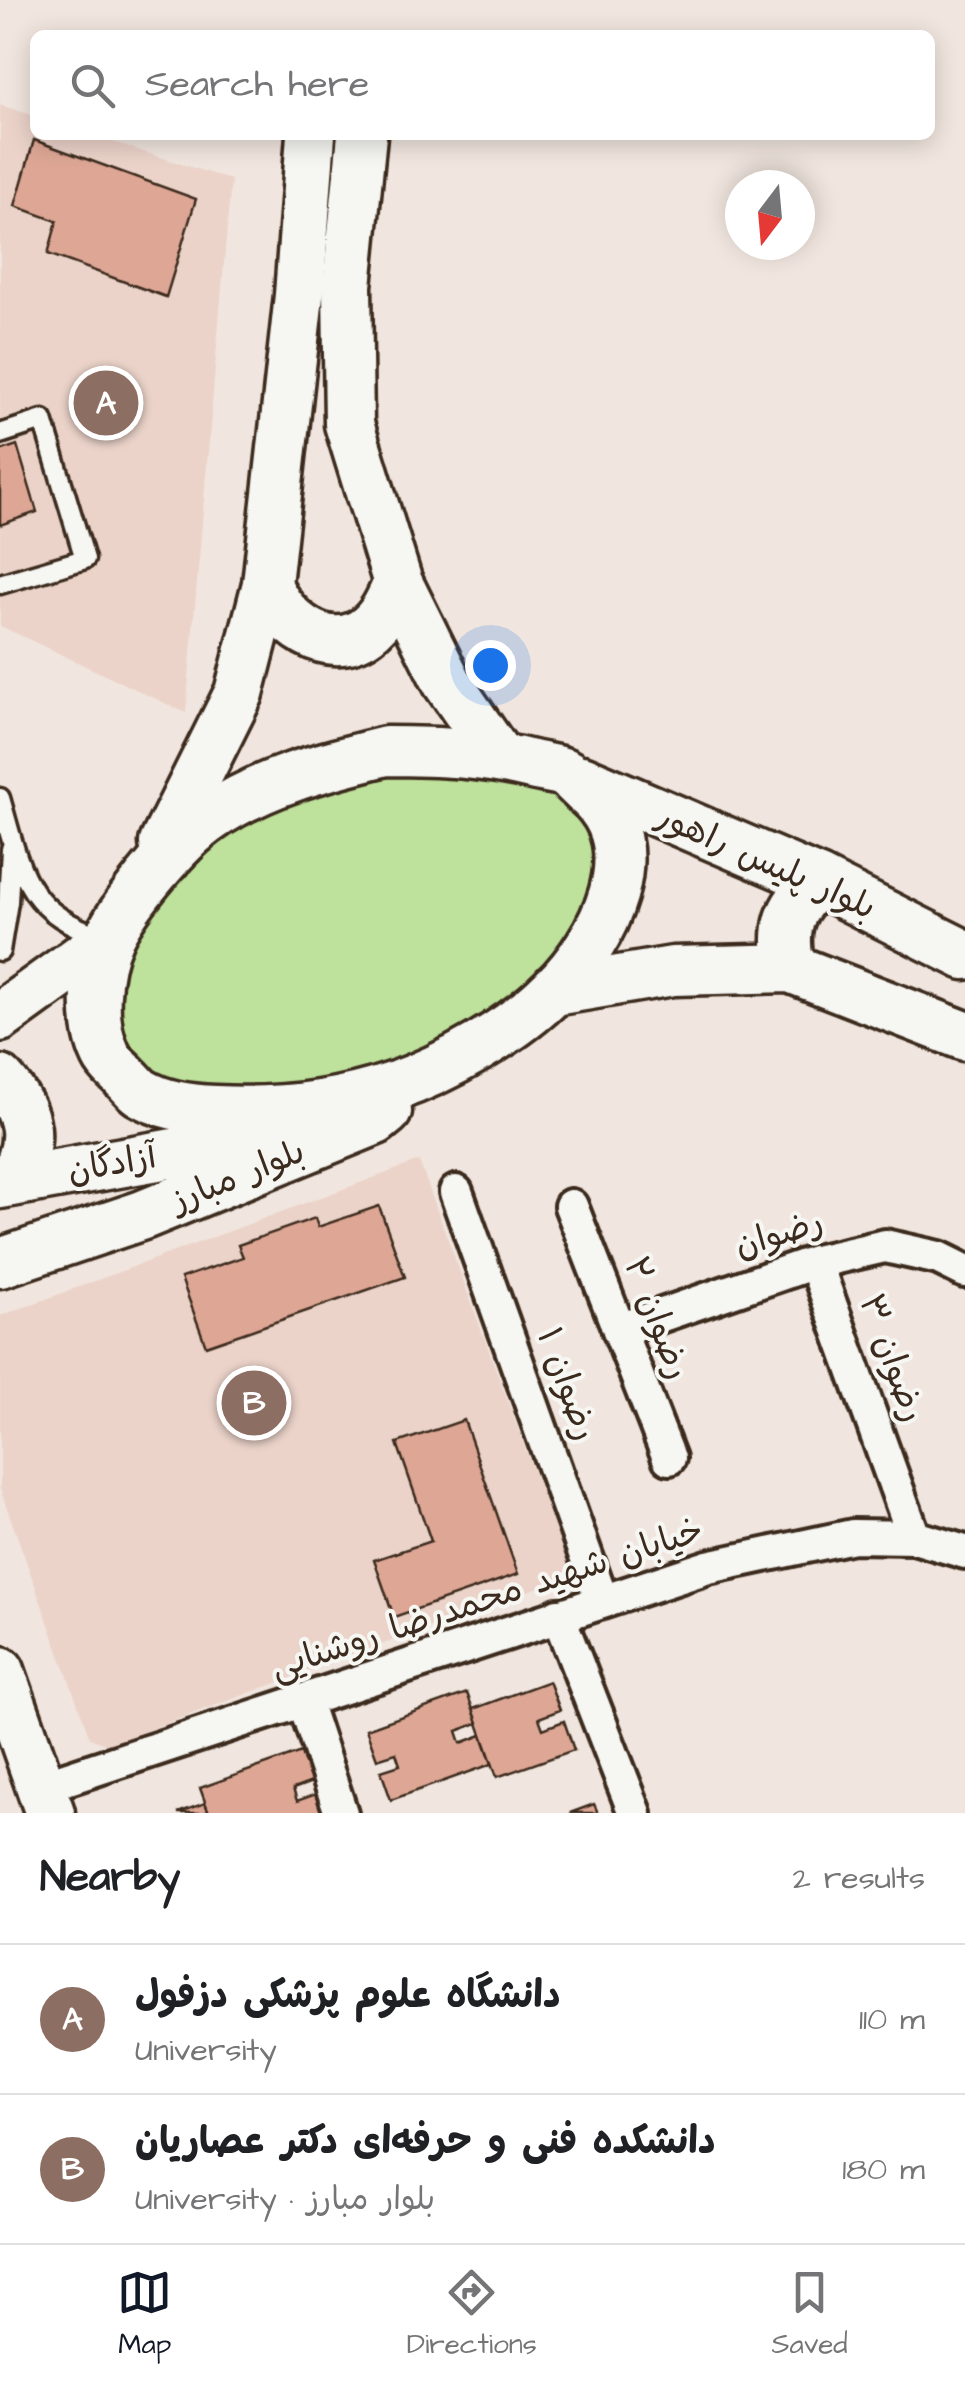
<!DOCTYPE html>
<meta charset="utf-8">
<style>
:root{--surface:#fff;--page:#f2f2f2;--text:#202124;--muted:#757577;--line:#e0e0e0;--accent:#111827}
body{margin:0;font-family:"Architects Daughter","Playpen Sans Arabic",sans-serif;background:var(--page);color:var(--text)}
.compass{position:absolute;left:725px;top:170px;width:90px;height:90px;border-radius:50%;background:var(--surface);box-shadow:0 5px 25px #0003;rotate:196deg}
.you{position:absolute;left:490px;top:665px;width:35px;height:35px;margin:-25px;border:8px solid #fff;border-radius:50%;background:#1a73e8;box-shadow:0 0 0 15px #1a73e833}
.badge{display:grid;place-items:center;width:65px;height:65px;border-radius:50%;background:var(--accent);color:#fff;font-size:32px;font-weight:700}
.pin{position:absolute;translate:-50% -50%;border:5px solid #fff;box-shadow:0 2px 10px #0006}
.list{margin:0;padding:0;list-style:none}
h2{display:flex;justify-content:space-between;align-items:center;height:130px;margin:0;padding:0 40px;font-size:42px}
h2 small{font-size:32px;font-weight:400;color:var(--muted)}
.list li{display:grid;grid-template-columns:65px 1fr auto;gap:30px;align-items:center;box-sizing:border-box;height:150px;padding:0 40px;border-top:2px solid var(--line)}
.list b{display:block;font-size:38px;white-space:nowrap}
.list p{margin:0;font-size:32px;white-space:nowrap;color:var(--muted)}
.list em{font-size:32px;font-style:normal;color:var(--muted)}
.icon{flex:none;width:55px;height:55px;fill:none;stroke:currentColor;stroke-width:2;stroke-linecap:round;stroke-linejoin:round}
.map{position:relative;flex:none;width:965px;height:1813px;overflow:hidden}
.search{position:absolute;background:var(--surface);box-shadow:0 5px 25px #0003;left:30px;right:30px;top:30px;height:110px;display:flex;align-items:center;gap:25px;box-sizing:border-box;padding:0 35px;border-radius:15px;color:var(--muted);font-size:38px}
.sheet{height:430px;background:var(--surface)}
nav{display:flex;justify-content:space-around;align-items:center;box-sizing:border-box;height:140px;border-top:2px solid var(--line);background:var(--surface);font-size:28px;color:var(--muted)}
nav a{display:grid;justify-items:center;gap:5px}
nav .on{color:var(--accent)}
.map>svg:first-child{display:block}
.built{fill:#ebd3c9}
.green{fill:#bee19b;stroke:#7c865c;stroke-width:2.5}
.building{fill:#dea795;stroke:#3b2a1e;stroke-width:2.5}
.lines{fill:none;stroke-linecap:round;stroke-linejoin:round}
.service-casing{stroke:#3b2a1e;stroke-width:25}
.minor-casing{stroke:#3b2a1e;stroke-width:40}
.secondary-casing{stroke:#3b2a1e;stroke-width:55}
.service{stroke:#f6f6f2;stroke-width:18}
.minor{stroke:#f6f6f2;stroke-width:32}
.secondary{stroke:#f6f6f2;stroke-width:48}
.labels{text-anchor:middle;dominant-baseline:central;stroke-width:8;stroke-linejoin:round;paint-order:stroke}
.street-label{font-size:35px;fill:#3b2a1e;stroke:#f6f6f2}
</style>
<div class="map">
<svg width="965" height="1813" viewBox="0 0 965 1813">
<rect width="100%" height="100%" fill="#f1e6df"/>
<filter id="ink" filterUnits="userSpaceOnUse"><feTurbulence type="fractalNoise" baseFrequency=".01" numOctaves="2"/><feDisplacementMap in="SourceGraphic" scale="20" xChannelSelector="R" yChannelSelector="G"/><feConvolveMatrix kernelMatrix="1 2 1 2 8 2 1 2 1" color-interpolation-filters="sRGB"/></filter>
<g filter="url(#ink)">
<!-- built -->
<g class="built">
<path d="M0,105L35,116V135H92L231,180L186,713L0,626Z"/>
<path d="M419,1161L572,1575L107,1745L90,1738L0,1489V1316Z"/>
</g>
<!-- green -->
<path class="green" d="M389,773C440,775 506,771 554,792C579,804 596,832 597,858C598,875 591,894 584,909C540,1000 432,1058 337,1082C313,1088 286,1087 262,1089C199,1094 122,1083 119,1007C118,988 121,965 129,948C146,906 186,865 220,837C229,830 242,825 253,819C300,795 338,786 389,773Z"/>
<!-- building -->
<g class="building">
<path d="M34,140L196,199L166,297L48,254L57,221L15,206Z"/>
<path d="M17,445L37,512L0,525V451Z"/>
<path d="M379,1206L405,1277L206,1346L181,1278L243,1257L238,1245L315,1218L318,1227Z"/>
<path d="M464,1420L518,1574L394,1617L374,1560L431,1541L397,1443Z"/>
<path d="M549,1681L560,1710L539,1718L543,1729L564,1721L574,1750L497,1777L473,1709Z"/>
<path d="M467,1693L478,1723L457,1731L461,1743L482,1735L492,1764L391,1800L381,1771L400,1765L396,1753L377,1759L366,1729Z"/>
<path d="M301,1752L312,1782L293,1789L297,1801L316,1794L323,1813H233L232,1810L209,1813L200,1788Z"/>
<path d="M205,1803L209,1813H178Z"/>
<path d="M594,1804L598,1813H570Z"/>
</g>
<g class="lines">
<!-- service casing -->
<g class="service-casing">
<g id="service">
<path d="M0,434L43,420L85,559L0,584"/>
<path d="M0,798C21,871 24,911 102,937"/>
<path d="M0,951L8,902L11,849"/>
</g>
</g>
<!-- minor casing -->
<g class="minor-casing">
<g id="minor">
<path d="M456,1192L602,1601"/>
<path d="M571,1206L669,1458"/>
<path d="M815,1262L914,1537"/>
<path d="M619,1330L815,1262L885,1246L939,1258L965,1271"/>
<path d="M558,1615L635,1813"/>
<path d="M304,1701L341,1813"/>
<path d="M41,1787L708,1567L853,1536L914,1537L965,1552"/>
</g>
</g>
<!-- secondary casing -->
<g class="secondary-casing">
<g id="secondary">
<path d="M362,135L347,286L349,424L398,583L447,682L498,756"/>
<path d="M267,584C280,621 328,659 367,630C383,618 390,601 398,583"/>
<path d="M386,751C438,751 486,753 536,766C545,768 557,769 565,773C573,777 581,787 588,793C652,847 603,942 554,990C515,1030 446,1069 393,1087C335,1107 277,1113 215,1110C193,1109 162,1105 142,1093C136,1090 131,1082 126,1078C120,1071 110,1064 106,1055C90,1022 94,970 109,937C126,902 178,839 211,817C263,781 325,766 386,751Z"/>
<path d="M582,780L818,881L965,955"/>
<path d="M164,843L239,693L267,584L299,295L311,135"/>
<path d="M790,968C782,928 788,909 818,881"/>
<path d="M554,991L673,971L790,968L965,1036"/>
<path d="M0,1017L108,939"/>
<path d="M0,1080C31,1113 34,1142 12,1181"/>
<path d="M0,1184L174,1153L281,1128"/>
<path d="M0,1263L143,1215L376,1120L387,1111"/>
<path d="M0,1671L50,1813"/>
</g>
</g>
<!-- service -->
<use href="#service" class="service"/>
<!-- minor -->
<use href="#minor" class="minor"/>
<!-- secondary -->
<use href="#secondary" class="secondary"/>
</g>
</g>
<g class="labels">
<!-- street labels -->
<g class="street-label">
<text transform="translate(766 862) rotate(24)">بلوار پلیس راهور</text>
<text transform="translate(112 1164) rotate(-10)">آزادگان</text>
<text transform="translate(238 1176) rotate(-22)">بلوار مبارز</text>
<text transform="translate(779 1234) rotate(-17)">رضوان</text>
<text transform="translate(657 1318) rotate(69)">رضوان ۲</text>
<text transform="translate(892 1358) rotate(70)">رضوان ۳</text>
<text transform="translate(567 1384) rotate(70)">رضوان ۱</text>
<text transform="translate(487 1599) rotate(-18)">خیابان شهید محمدرضا روشنایی</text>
</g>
</g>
</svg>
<svg class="compass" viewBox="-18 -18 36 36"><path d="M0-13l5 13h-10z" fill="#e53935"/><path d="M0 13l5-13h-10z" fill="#757577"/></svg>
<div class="you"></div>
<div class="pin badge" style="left:106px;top:403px;background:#8d6e63">A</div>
<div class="pin badge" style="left:254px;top:1403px;background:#8d6e63">B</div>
<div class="search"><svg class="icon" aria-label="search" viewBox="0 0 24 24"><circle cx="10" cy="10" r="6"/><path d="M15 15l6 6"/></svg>Search here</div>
</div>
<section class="sheet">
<h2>Nearby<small>2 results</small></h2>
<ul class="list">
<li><span class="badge" style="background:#8d6e63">A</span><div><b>دانشگاه علوم پزشکی دزفول</b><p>University</p></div><em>110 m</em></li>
<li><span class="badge" style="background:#8d6e63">B</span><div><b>دانشکده فنی و حرفه‌ای دکتر عصاریان</b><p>University · بلوار مبارز</p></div><em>180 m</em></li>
</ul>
</section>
<nav>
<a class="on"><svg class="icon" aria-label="map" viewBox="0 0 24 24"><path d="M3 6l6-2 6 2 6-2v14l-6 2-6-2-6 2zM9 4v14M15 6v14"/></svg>Map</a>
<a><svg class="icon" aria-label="directions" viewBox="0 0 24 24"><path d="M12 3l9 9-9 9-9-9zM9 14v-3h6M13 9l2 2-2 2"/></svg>Directions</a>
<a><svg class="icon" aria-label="saved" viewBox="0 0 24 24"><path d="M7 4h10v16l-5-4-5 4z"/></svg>Saved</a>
</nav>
